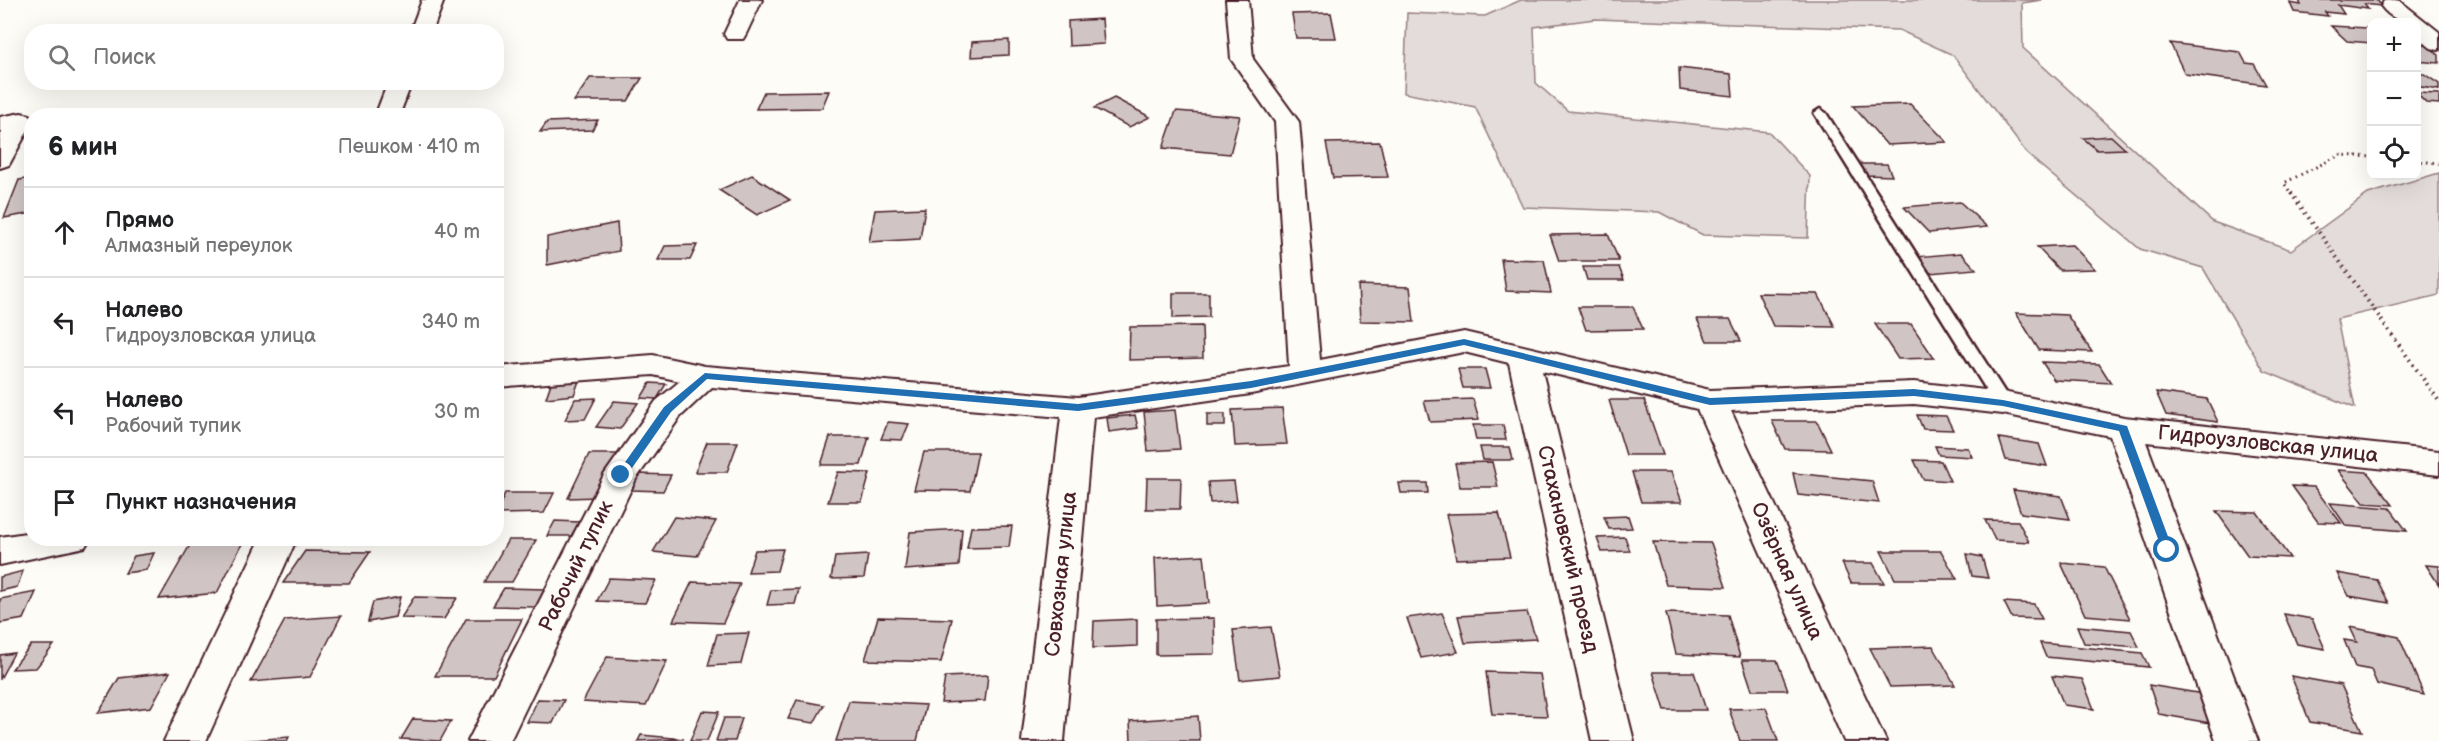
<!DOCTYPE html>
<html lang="ru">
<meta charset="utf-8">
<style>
:root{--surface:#fff;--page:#f2f2f2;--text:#202124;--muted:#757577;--line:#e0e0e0}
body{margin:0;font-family:"Balsamiq Sans",sans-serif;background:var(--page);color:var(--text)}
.controls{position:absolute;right:18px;top:18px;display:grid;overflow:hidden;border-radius:12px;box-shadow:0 6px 24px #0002}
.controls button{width:54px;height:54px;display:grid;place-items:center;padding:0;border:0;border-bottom:2px solid var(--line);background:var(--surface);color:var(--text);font:30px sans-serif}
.stop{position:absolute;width:18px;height:18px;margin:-14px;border:4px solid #1f6fb2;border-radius:50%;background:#fff}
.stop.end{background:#1f6fb2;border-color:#fff;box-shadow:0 2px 6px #0008}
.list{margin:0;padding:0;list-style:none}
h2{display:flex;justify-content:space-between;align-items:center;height:78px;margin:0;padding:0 24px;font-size:26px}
h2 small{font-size:20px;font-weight:400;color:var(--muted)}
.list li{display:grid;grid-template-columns:39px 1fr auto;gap:18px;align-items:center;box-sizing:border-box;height:90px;padding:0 24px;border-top:2px solid var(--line)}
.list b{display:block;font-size:22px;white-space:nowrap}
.list p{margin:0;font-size:20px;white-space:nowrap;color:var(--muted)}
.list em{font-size:20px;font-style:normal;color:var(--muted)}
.icon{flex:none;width:33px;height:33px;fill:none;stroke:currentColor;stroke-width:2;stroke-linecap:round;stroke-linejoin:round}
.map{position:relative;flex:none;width:2439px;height:741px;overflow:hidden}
.search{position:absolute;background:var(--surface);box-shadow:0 6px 24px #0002;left:24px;top:24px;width:480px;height:66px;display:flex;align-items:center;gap:15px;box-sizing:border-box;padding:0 21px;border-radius:24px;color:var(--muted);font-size:22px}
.panel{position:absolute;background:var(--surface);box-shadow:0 6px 24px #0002;left:24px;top:108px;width:480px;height:438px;border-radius:24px}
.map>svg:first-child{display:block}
.green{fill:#e3dcda;stroke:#967e82;stroke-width:1.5}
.building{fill:#d0c5c4;stroke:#4a1f2b;stroke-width:1.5}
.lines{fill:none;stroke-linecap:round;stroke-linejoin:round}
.lane-casing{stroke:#4a1f2b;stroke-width:5}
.street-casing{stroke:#4a1f2b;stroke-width:4}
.path-far1{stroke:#4a1f2b;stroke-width:3;stroke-dasharray:1.5 4;stroke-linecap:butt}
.path{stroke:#4a1f2b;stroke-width:4;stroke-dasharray:1.5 4.5;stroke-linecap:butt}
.lane{fill:#fdfcf7;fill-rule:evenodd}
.street{fill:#fdfcf7;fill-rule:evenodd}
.route{fill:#1f6fb2}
.labels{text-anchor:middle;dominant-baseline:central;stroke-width:4.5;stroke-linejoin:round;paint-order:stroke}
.street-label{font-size:21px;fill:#4a1f2b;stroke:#fdfcf7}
</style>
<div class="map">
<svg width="2439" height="741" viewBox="0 0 2439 741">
<rect width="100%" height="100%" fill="#fdfcf7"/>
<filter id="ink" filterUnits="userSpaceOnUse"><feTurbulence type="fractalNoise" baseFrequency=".0167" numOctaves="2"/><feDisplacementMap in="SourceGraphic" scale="12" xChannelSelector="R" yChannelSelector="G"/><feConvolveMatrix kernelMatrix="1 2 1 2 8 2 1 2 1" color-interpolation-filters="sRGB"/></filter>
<g filter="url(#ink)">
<!-- green -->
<path class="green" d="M1521,0H2042L2022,3L2023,48L2213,222L2291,250L2368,194L2439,173V295L2337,319L2355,408L2264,371L2203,268L2140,249L2028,155L1953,55L1899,30L1595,19L1534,27L1536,83L1568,111L1769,132L1810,176L1808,238L1703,235L1659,212L1523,207L1475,107L1404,93L1407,13L1485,16Z"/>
<!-- building -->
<g class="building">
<path d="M2299,0H2373L2378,1L2381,6L2364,4L2368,9L2338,5L2344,14L2325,12L2328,16L2294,12L2290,3L2301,5Z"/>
<path d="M1331,13L1336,38H1296L1292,14Z"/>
<path d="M1102,19L1104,44L1069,46L1068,21Z"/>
<path d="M2331,26L2367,28L2372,32V43L2347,41Z"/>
<path d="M1009,40V55L971,57L972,42Z"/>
<path d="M2416,41L2424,42L2439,55V63L2416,61Z"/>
<path d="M2170,43L2240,52L2246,63L2254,64L2266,85L2185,74Z"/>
<path d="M1679,68L1731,74L1733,96L1680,90Z"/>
<path d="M2416,74H2424L2439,84V90L2416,86Z"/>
<path d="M590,78H642L628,101H574Z"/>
<path d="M829,91L822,108L756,109L764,92Z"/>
<path d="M2416,93L2439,94V104L2426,103Z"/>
<path d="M1114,98L1150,117L1129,127L1094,108Z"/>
<path d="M1910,104L1947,142L1887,145L1853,106Z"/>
<path d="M1176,111L1240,116L1230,154L1163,148Z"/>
<path d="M598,120L592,130L540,132L547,122Z"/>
<path d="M2111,136L2125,149L2097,150L2083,138Z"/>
<path d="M1380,142L1388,177L1333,178L1326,143Z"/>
<path d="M1857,164H1887L1892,176L1866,175Z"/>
<path d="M752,175L790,200L757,215L719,190Z"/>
<path d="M32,178V213L4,218L19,180Z"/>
<path d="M1960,202L1987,227L1929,233L1904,207Z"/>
<path d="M925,208L920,239L869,242L875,210Z"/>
<path d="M617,223L619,251L547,265V237Z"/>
<path d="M1608,234L1619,261H1559L1550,235Z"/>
<path d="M697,245L690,260H658L665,246Z"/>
<path d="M2072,245L2095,269L2059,270L2037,247Z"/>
<path d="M1961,253L1976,269L1929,273L1915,257Z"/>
<path d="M1501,259L1544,260L1551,293L1506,291Z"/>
<path d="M1583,267H1619L1624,280H1587Z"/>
<path d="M1358,285L1410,287L1414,322L1360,321Z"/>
<path d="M1173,293H1209V317L1173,318Z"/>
<path d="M1758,293L1818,294L1835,327L1773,326Z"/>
<path d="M1578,307H1633L1643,329L1586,330Z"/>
<path d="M2016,313L2067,315L2092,352L2039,350Z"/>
<path d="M1697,319H1730L1741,341H1707Z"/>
<path d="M1875,324H1911L1934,358L1898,359Z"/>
<path d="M1202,326L1203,358L1129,360L1130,327Z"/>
<path d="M2042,362L2099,364L2111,383L2054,380Z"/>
<path d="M1458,369H1485L1490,388H1463Z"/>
<path d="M580,378L574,395L546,398L552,380Z"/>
<path d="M650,383L666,384L657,399L641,398Z"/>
<path d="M2156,392L2207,399L2218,422L2166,415Z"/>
<path d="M596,398L585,419L565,420L575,399Z"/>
<path d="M1473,399L1479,420L1430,422L1424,401Z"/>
<path d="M1609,400H1644L1663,455H1626Z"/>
<path d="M614,401L638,403L620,429L596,427Z"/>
<path d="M1282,408L1287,444L1235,446L1232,410Z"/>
<path d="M1175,410L1180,449L1148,451L1144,412Z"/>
<rect x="1207" y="414" width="18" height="12"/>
<path d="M1135,415L1138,428L1109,432L1107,418Z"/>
<path d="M1917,415L1946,416L1953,430L1923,429Z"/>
<path d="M1772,421H1817L1831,450L1785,449Z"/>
<path d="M888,422L909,424L902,440L881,439Z"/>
<path d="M1473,425H1503L1506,440H1476Z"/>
<path d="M830,437H869L861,465H821Z"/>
<path d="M1999,438L2039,444L2047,466L2006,460Z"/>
<path d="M707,442H738L727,472H695Z"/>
<path d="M1935,446L1968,448L1972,457L1939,455Z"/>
<path d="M1480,447H1510L1513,460H1483Z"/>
<path d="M924,452H978L970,491L914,490Z"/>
<path d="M589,454H619L598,497L568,498Z"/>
<path d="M1914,460L1941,461L1950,481L1923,479Z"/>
<path d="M1492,462L1498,487H1460L1455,463Z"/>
<path d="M2338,470L2367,472L2393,505L2364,503Z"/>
<path d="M838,472L870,473L862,502H828Z"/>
<path d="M1632,472H1671L1682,502H1641Z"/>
<path d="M1793,473L1872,481L1879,503L1798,495Z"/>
<path d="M639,474L671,475L663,491L631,490Z"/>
<path d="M1147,478H1181L1180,509H1146Z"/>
<path d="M1234,481L1237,501L1210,503L1208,482Z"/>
<path d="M1399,483H1427L1428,493H1401Z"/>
<path d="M2292,486L2314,487L2341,523L2318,522Z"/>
<path d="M2013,490L2061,496L2070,519L2021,513Z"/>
<path d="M505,493H554L544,513L496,514Z"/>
<path d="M2330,503L2390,508L2407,531L2346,526Z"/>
<path d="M2216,511L2257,512L2290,558L2248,556Z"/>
<path d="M1499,513L1510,557L1456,559L1446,514Z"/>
<path d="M1628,516L1632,528L1609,529L1604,517Z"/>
<path d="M674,517L716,521L697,556L653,552Z"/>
<path d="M1985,520L2018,521L2029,542L1995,540Z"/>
<path d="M555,521L579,522L571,536H547Z"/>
<path d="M1012,526L1009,547L967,548L971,527Z"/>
<path d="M962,529L959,566L905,570L910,532Z"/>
<path d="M1625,537L1630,551L1602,552L1597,538Z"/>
<path d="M194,538H245L217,593L159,599Z"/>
<path d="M508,540H536L512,582H484Z"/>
<path d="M1653,542L1711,543L1726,587L1666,585Z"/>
<path d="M783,549L777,571L748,572L755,550Z"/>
<path d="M305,551L370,552L349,583H283Z"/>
<path d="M1881,551H1941L1957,579H1895Z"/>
<path d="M154,553L146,570L125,573L134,556Z"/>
<path d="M1967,554L1982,557L1988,578L1972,576Z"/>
<path d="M868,555L864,578L831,579L835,557Z"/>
<path d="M1204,555L1209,603L1157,606L1155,558Z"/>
<path d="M1842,563H1873L1884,583H1851Z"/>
<path d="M2061,563L2104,567L2130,619L2085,615Z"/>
<path d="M2426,565L2439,566V585Z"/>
<path d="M23,571L17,587L0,591V577Z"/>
<path d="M2337,573L2377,580L2389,603L2349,596Z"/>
<path d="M609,578L656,580L645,603L597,601Z"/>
<path d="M692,582L740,584L723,623L673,621Z"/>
<path d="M504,588L545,589L536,607L493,606Z"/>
<path d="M799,589L795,604L767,605L771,590Z"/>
<path d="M36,592L24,619L0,623V599Z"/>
<path d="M400,597L395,617L368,622L373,602Z"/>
<path d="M414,597L457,598L444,619L401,618Z"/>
<path d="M2004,602L2034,604L2042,619L2012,618Z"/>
<path d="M1527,612L1536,639L1465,643L1458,616Z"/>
<path d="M1442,613L1458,652L1421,658L1407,618Z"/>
<path d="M1666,613L1728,615L1740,657L1676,654Z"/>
<path d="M2284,614L2312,619L2325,649L2297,644Z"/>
<path d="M341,616L310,677L251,682L285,620Z"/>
<path d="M878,617L952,619L941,662L865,660Z"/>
<path d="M1214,618L1215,654L1156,655V619Z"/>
<path d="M466,619H522L494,676H435Z"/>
<path d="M1137,619V646L1093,648L1094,621Z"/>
<path d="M2077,626L2131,631L2139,647L2084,643Z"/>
<path d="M1271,627L1280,676L1240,680L1233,630Z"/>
<path d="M2350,627L2399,637L2424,695L2377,684L2371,670L2355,667L2344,640L2357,642Z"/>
<path d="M749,633L741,664L708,666L717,634Z"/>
<path d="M2040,643L2142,653L2149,667L2046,657Z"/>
<path d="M31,645H54L36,668L12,669Z"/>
<path d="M1933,646L1955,685L1890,687L1870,648Z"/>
<path d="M14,653L0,679V680V655Z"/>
<path d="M607,657L667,661L646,706L583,702Z"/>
<path d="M1742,660H1777L1788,690H1752Z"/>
<path d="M170,672L151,707L98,713L119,678Z"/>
<path d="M1486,672L1540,674L1547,716L1492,714Z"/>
<path d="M1653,672H1694L1706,710H1665Z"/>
<path d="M988,675L985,701L941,703L945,677Z"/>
<path d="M2052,676L2082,679L2094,709L2064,705Z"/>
<path d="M2291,676L2341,685L2362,731L2310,722Z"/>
<path d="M2149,685L2209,695L2221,725L2159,714Z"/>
<path d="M538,699L564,700L553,723L527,722Z"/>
<path d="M797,700L824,705L814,723L788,719Z"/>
<path d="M849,701L926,705L917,741H836Z"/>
<path d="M1766,708L1778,741H1740L1729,709Z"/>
<path d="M702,711L719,712L707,741H690Z"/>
<path d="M1198,716L1200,741H1131L1130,721Z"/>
<path d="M724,718H742L735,741H716Z"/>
<path d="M413,719L451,721L440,741L401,739Z"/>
<path d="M641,735L684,739L638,741Z"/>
<path d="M289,737L287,741H240Z"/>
</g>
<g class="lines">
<!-- lane casing -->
<g class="lane-casing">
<path id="lane" d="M1820,109L1826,113L2009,399L2011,403L2009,407H1997L1814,113Z"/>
</g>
<!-- street casing -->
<g class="street-casing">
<g id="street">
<path d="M422,0H444L432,32H410Z"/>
<path d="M740,0H762L746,34L743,39H727L724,34Z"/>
<path d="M1226,0H1248L1253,59L1299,122L1320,360L1464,332L1710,390L1914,382L2003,392L2124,417L2439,451V475L2146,442L2258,741H2216L2110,436L2003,414L1914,404L1731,411L1886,741H1844L1697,409L1542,371L1634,741H1592L1509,363L1464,352L1251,394L1093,417L1064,741H1022L1061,417L712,387L680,417L636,479L510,741H468L604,475L656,401L680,381L653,375L496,387V367L653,355L705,366L1078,397L1289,366L1275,122L1231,59Z"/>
<path d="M2394,0L2400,1L2439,32V50L2431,48L2416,36V22C2401,22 2391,19 2381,6L2384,1Z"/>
<path d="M388,82H412L399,116H375Z"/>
<path d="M21,113L30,115L32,123L9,165L0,168V136L3,131H0V117Z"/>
<path d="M32,532V538H90L85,547L0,565V537Z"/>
<path d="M261,538H297L206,741H164Z"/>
</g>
</g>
<!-- path-far1 -->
<g class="path-far1">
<path d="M2416,161L2439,163"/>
<path d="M2292,195L2284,183L2340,155L2372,157"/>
</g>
<!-- path -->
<path class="path" d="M2291,193L2439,401"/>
<!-- lane -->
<use href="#lane" class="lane"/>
<!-- street -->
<use href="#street" class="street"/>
</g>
</g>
<!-- route -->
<path class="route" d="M1464,339L1710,398L1914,389L2003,400L2127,426L2173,550L2167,554L2162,550L2119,431L2003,406L1914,396L1710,405L1464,345L1251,388L1078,411L707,379L671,412L625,478L621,479L616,475L664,407L705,373L1078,404L1251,381Z"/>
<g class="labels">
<!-- street labels -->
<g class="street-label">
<text transform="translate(2268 444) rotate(6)">Гидроузловская улица</text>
<text transform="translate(1568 549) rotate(77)">Стахановский проезд</text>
<text transform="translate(576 566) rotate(-64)">Рабочий тупик</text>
<text transform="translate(1787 571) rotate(66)">Озёрная улица</text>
<text transform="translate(1061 574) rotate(-84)">Совхозная улица</text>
</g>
</g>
</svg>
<div class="controls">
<button>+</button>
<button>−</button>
<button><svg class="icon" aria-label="locate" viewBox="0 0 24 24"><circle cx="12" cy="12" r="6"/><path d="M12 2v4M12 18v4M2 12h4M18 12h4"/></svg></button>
</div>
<div class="stop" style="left:2167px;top:550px"></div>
<div class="stop end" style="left:621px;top:475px"></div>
<div class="search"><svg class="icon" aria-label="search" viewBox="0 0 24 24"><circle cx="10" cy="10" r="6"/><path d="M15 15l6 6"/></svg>Поиск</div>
<section class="panel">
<h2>6 мин<small>Пешком · 410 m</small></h2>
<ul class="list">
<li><svg class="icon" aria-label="ahead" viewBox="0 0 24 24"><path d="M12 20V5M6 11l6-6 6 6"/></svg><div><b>Прямо</b><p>Алмазный переулок</p></div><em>40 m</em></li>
<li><svg class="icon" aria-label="left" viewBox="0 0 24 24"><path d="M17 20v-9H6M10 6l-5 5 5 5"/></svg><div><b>Налево</b><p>Гидроузловская улица</p></div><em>340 m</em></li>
<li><svg class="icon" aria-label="left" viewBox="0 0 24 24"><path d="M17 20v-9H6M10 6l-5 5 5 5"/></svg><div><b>Налево</b><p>Рабочий тупик</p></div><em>30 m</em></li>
<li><svg class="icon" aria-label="arrive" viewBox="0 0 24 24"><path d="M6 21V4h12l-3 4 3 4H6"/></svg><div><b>Пункт назначения</b></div></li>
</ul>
</section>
</div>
